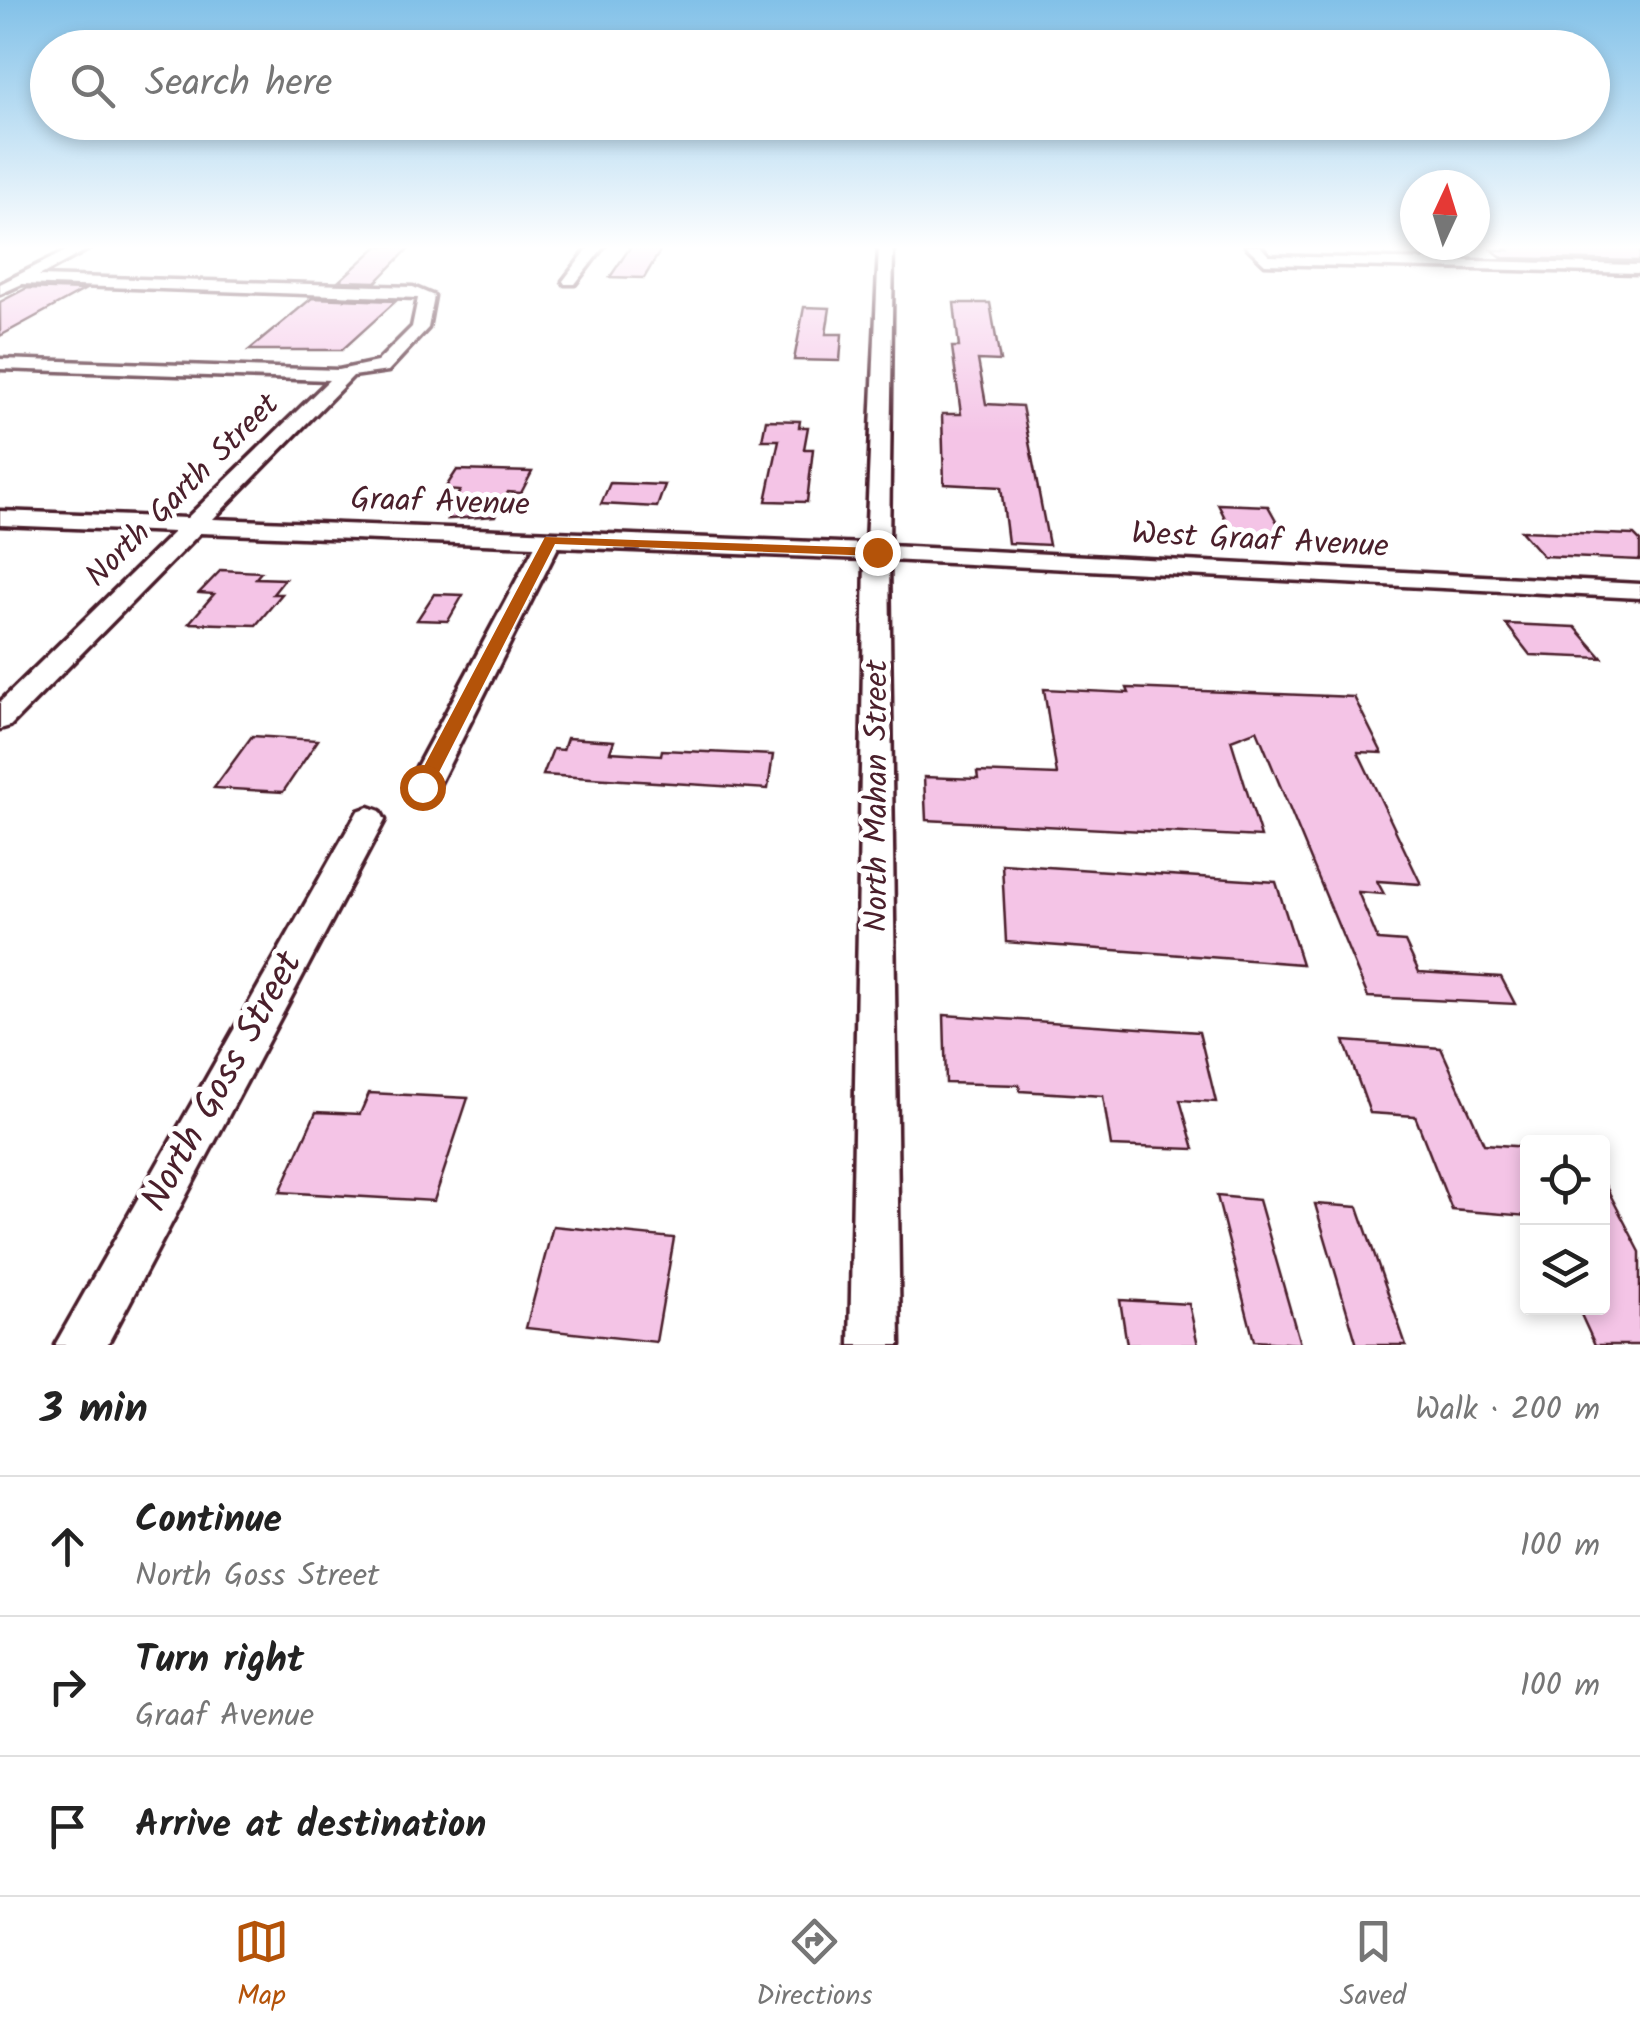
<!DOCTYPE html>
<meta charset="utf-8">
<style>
:root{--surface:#fff;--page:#f2f2f2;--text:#222;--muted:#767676;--line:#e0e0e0;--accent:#b45309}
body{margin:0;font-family:Kalam,sans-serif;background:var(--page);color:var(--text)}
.controls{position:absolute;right:30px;bottom:30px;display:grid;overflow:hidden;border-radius:10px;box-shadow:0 5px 15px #0003}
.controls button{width:90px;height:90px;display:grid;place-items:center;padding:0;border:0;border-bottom:2px solid var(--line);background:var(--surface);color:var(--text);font:50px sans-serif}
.compass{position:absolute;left:1400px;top:170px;width:90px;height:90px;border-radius:50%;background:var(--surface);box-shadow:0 5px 15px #0003;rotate:4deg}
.stop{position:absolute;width:30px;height:30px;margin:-22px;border:8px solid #b45309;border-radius:50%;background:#fff}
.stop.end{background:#b45309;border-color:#fff;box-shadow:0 2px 10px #0008}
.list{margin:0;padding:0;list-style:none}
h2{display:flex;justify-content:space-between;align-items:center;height:130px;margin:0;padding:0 40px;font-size:42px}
h2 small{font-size:32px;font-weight:400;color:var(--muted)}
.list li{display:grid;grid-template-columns:65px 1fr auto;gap:30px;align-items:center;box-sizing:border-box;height:140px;padding:0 40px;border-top:2px solid var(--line)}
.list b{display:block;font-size:38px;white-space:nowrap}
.list p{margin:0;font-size:32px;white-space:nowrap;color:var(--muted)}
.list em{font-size:32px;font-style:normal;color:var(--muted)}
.icon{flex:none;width:55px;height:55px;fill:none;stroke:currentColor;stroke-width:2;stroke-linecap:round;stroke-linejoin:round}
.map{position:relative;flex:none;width:1640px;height:1345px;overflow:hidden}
.search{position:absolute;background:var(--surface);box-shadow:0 5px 15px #0003;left:30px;right:30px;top:30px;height:110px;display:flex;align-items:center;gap:25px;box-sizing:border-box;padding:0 35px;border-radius:55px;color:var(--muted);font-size:38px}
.sheet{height:550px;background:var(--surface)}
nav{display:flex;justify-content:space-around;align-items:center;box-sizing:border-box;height:140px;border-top:2px solid var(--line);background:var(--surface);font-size:28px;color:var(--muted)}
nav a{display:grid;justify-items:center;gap:5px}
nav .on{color:var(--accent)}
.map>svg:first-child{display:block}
.building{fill:#f4c4e6;stroke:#4a1f2b;stroke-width:2.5}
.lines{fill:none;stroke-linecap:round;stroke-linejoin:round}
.minor-casing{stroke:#4a1f2b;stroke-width:7}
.minor{fill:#fff;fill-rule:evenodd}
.route{fill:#b45309}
.labels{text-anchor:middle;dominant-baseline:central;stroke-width:10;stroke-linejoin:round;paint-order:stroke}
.street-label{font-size:32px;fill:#4a1f2b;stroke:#fff}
.near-street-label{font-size:38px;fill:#4a1f2b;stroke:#fff}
</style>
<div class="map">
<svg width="1640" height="1345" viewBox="0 0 1640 1345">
<rect width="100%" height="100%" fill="#fff"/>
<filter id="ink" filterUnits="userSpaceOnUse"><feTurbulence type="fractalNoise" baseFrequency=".01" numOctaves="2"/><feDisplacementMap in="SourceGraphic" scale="20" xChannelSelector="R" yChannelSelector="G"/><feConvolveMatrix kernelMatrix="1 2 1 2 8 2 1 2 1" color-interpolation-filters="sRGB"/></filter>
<g filter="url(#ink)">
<!-- building -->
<g class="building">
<path d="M378,246H411L376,282L339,281Z"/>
<path d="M631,246H663L644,278L610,277Z"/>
<path d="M1502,246H1640V261L1503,258L1492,250H1508Z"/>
<path d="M27,288L84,290L0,336V302Z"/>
<path d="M312,298L396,301L342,350H249Z"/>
<path d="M954,303H990L1000,361L978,360L986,404L1022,406L1049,545L1008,543L1001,487L944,484L942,414H961L952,347H959Z"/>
<path d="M804,307L830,308L826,334H842L840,361L794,360Z"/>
<path d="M766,420L800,421L799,427H808L804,449H813L807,502L766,501L779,440H762Z"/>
<path d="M457,470L532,472L521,493L508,492L495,516L448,519L450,515H445L460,491L444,490Z"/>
<path d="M610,483L665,485L657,507L601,504Z"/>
<path d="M1218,504L1268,506L1283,533L1232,532Z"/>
<path d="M1521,531L1634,535L1640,541V560L1543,556Z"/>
<path d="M221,570L261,572L256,578L285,579L273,594H282L256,625L189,623L214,594L199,593Z"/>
<path d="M434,594L463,595L448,621L417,620Z"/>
<path d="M1506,624L1575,627L1602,658L1530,655Z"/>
<path d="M1127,688L1354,697L1382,753L1358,752L1421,884L1377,881L1384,894L1358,892L1378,940L1405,942L1419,972L1501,977L1515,1004L1368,997L1257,730L1231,740L1261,837L926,820L924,777L978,779L977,772L1057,775L1044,689L1129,693Z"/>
<path d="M252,736L318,740L283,792L214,788Z"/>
<path d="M567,738L614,741L610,752L661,755L662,750L773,755L768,789L543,775L553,749L563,750Z"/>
<path d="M1002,864L1276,882L1302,964L1006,942Z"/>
<path d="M944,1015L1199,1032L1216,1102L1180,1100L1194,1149L1111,1146L1103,1096L1020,1091L1019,1085L946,1083Z"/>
<path d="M1344,1041L1441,1048L1484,1144L1528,1147V1216L1452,1210L1415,1116L1370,1113Z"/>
<path d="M369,1093L468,1098L434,1201L280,1192L316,1112L360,1114Z"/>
<path d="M1602,1179L1640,1252V1345H1595L1578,1308H1602Z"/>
<path d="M1217,1196L1259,1200L1300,1344L1254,1341Z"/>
<path d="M1315,1204L1358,1207L1406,1345H1357Z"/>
<path d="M553,1226L674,1238L656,1342L526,1328Z"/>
<path d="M1120,1300L1189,1304L1198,1345H1127Z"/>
</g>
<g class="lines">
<!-- minor casing -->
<g class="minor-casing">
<g id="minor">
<path d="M76,246H94L39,276L413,287L434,296L428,328L388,371L353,376L213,519L866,544L879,246H893L889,546L1640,584V598L889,560L900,1345H850L865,559L558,547L438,787L433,795L422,799L411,795L406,787L535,546L200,533L10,726L0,729V702L174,532L0,525V511L187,518L329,380L0,369V359L339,370L377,362L412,327L418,298L22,284L0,294V284Z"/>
<path d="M590,246H604L575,284H565L563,281Z"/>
<path d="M1246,246H1260L1269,256L1640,265V273L1265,264Z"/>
<path d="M369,807L380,811L385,820L107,1345H55L358,811Z"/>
</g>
</g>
<!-- minor -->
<use href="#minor" class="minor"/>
</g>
</g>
<!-- sky -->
<linearGradient id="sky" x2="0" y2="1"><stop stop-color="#82c1e8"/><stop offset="0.57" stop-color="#fff"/><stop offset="1" stop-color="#fff" stop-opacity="0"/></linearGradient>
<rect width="1640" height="434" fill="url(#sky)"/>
<!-- route -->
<path class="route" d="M545,537L877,548L884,552L877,556L555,544L429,792H415L413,787Z"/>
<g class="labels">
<!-- street labels -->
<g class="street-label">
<text transform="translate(183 491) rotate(-45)">North Garth Street</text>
<text transform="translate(440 503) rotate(2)">Graaf Avenue</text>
<text transform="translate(1260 541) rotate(3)">West Graaf Avenue</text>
<text transform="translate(877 796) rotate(-90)">North Mahan Street</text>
</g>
<!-- near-street labels -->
<g class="near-street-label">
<text transform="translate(223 1082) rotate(-61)">North Goss Street</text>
</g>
</g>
</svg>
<div class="controls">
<button><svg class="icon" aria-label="locate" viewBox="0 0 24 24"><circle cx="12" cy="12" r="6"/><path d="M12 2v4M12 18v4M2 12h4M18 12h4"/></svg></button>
<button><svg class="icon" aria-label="layers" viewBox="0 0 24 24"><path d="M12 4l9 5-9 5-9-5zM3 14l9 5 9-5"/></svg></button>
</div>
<svg class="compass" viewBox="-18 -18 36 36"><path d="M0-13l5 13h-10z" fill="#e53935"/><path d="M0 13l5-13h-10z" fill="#767676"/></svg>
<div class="stop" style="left:422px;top:787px"></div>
<div class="stop end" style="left:877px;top:552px"></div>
<div class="search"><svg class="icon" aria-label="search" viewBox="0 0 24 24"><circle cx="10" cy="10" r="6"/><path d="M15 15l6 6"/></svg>Search here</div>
</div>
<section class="sheet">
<h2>3 min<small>Walk · 200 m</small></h2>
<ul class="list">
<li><svg class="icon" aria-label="ahead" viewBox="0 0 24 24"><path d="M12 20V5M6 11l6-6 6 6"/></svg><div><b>Continue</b><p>North Goss Street</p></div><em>100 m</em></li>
<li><svg class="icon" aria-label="right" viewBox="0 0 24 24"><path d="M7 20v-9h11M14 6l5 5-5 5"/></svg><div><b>Turn right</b><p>Graaf Avenue</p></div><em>100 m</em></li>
<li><svg class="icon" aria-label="arrive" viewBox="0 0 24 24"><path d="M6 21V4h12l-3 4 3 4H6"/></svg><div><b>Arrive at destination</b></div></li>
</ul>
</section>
<nav>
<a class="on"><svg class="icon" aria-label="map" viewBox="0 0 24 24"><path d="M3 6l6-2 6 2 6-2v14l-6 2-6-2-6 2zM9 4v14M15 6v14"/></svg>Map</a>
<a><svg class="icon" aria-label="directions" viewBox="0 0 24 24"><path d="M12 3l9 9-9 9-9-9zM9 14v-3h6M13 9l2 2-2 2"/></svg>Directions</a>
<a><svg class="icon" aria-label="saved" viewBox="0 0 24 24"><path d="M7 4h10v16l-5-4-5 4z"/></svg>Saved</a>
</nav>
